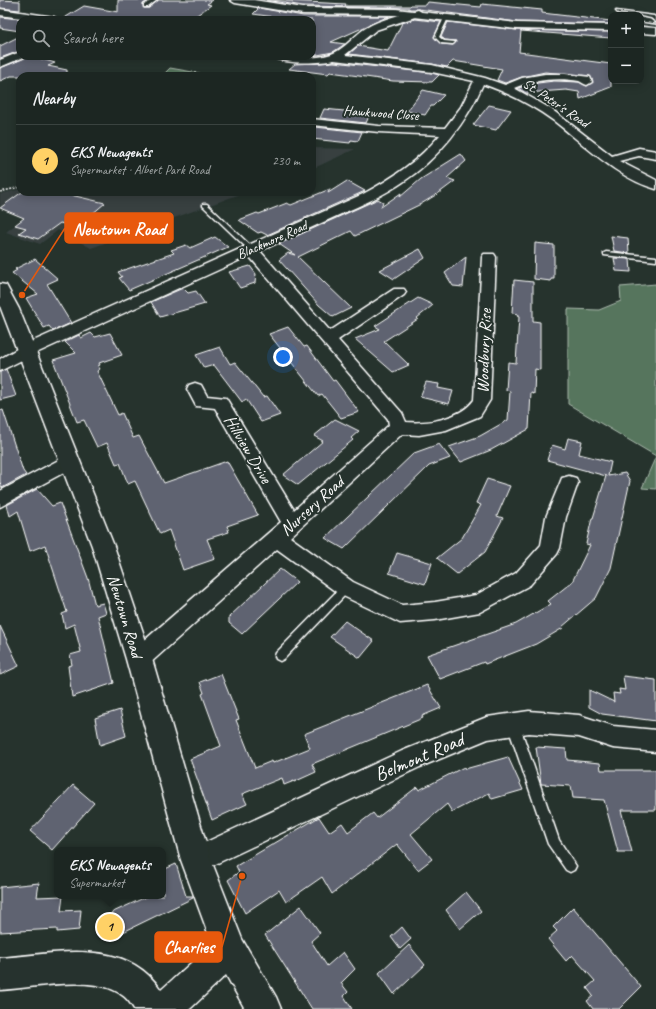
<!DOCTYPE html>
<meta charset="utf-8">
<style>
:root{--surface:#1c2622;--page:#29322f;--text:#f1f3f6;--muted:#a0a5a5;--line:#3a4340;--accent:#ffd166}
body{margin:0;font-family:Caveat,sans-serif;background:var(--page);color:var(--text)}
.controls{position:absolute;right:12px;top:12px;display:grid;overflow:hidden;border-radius:8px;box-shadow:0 2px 10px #0003}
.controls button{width:36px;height:36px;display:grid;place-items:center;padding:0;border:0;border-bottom:1px solid var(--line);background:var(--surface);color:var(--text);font:20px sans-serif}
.you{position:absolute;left:283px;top:357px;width:14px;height:14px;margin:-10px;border:3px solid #fff;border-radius:50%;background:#1a73e8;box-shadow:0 0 0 6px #1a73e833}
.badge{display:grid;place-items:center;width:26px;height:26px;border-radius:50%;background:var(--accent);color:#111;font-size:13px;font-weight:700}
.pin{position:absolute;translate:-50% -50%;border:2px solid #fff;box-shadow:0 1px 4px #0006}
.popup{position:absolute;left:54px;top:847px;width:112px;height:52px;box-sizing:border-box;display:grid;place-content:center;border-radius:8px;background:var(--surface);filter:drop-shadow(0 1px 3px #0005);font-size:13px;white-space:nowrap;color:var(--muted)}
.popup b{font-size:15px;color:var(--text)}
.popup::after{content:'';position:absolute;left:50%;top:100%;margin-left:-8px;border:8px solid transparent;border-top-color:var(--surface)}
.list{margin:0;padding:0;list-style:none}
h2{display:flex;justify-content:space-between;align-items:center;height:52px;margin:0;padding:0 16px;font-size:17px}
h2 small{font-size:13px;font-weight:400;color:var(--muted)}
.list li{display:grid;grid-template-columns:26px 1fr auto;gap:12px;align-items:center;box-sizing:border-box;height:72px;padding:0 16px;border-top:1px solid var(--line)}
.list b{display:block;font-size:15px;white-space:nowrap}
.list p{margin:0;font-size:13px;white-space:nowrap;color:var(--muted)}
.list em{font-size:13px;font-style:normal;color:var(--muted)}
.icon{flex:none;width:22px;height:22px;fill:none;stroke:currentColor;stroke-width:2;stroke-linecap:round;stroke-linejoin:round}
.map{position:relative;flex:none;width:656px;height:1009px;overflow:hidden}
.search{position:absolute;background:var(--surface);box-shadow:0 2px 10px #0003;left:16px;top:16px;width:300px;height:44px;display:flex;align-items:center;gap:10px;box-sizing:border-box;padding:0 14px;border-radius:12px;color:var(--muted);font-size:15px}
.panel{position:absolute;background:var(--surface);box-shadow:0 2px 10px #0003;left:16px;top:72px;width:300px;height:124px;border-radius:12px}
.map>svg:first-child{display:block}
.built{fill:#374141}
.green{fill:#57755d;stroke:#abbaae}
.building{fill:#5f6371;stroke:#fff}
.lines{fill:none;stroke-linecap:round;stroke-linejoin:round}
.lane-casing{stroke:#fff;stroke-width:3}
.street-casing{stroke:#fff;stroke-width:3}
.secondary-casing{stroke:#fff;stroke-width:3}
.path{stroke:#fff;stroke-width:1.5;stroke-dasharray:2 1.5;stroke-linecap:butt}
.lane{fill:#26332d;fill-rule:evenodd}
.street{fill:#26332d;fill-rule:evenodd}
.secondary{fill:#26332d;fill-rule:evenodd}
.labels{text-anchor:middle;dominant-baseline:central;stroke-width:4;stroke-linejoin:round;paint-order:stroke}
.far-street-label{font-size:14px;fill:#fff;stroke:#26332d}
.street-label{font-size:17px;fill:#fff;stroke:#26332d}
.near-street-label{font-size:20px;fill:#fff;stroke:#26332d}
.leader{fill:none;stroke:#e8590c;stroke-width:1.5}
.callout-dot{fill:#e8590c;stroke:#26332d;stroke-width:1.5}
.callout{fill:#e8590c;stroke:#e8590c;stroke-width:1.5}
.callout-label{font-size:18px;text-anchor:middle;font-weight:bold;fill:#fff}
</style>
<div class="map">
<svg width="656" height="1009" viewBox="0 0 656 1009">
<rect width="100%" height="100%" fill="#26332d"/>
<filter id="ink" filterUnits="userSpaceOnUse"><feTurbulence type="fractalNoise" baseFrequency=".025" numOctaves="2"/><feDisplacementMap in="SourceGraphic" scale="8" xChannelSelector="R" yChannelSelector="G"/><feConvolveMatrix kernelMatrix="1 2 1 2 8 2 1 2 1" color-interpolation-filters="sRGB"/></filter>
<g filter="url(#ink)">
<!-- built -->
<g class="built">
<path d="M312,148L355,149L312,169Z"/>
<path d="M20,189V192H246L91,248L58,230L40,244L6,232L24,218L0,208V194Z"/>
</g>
<!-- green -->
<g class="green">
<path d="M170,68L204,74L202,76H162Z"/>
<path d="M656,284V489L642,488L656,456L568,404V309L599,310L621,301L620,287Z"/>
</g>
<!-- building -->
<g class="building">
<path d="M0,0L20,1V10L0,8Z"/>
<path d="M118,0H149L143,4L144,8H149L158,0H213L207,4L211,5L190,20H61L84,6L118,12Z"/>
<path d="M266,0L346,4L345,6H410L411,5H426L428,2L481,7L482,4L542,10V13L611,21V24L517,22L418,9H409V8L303,6Z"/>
<path d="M259,8L303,16H389L331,42L345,44L333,52L312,56V20H296L253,14Z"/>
<path d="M0,17L20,19V31L0,28Z"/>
<path d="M415,19L441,22L434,37L441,44L453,45L456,41L445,40L441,37L448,22L517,30L611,32V38L521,31L519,52L611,64V87L580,99L579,92L566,90L526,93L518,88L538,83L554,81L579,82L587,86L593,81L590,76L545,72L522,77L505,83L497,80L502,69L453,61L447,67L432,64L349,54L358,46L388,51L402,23Z"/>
<path d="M20,36V51L0,58V46Z"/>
<path d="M25,56H32L55,63L48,66L67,70V76H11L0,81V68L25,58Z"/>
<path d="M334,62L432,73L439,75L432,82L393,81L345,74L330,72L328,74L289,69L295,64Z"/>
<path d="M423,90L444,95L433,106H431L425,115L407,111Z"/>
<path d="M489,105L511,110L496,130L473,125Z"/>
<path d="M324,109L354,112L370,114L366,123L320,118Z"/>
<path d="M315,127L362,132L358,141L351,140L350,143L312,139V133Z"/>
<path d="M461,154L466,161L447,178L455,181L439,193L421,204L355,236L351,231L298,257L351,308L333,317L319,305L279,260L288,253L295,255L279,244L378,199L383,202L381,207L401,193L400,197L421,179Z"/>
<path d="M347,181L365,191L267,235L261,232L258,233L239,220L257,213L259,214L287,203L291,205L330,189L328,193Z"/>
<path d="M22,192H58L105,203L77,227L60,223L38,239L19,233L26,228L15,225L24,218L0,208Z"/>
<path d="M611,236L628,238L629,253L614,251Z"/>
<path d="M215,237L228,247L129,290L119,278L122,277L118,272L174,253L171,250L186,245L190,248Z"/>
<path d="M535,243L554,245V279H551V281L534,279Z"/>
<path d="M420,249L425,258L394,279L380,270Z"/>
<path d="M466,257L463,287L453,286L445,273Z"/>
<path d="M614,258L630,259L631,272L616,271Z"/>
<path d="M35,259L58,279L47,284L71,323L53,331L49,326L44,328L26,298L38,294L12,273L17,270L15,269Z"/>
<path d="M250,266L256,274L255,283L240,288L229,272Z"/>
<path d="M514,280L533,282V321L540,322V370L535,369L534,394L531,393L529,429L491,450L461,462L449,447L480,436L508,420L510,391L506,390L508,362L516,363L519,317L517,316L518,314L512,313Z"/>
<path d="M183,288L188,293L196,291L205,304L160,317L151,302Z"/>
<path d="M418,298L433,305L417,318L418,319L384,341L409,365L393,372L355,339L380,329L375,326Z"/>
<path d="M288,327L304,347L307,346L333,381L335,380L359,412L341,418L322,394L318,396L269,334Z"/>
<path d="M91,333L95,337L110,333L122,355L99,363L100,365L98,366L100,369L97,371L118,415L122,413L133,438L139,436L164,483L227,461L258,515L227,526L229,532L207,539L215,559L183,570L169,530L160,534L135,481L128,484L120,463L116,464L107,443L97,447L84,420L77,422L53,360L76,353L65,342L79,335L81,338Z"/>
<path d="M220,347L230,364L235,362L263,397L267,396L280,415L261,422L246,399L242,402L214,365L204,368L196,355Z"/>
<path d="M6,369L16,396L0,400V372Z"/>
<path d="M426,382L439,384L438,388L453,391L449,404L420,397Z"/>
<path d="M3,410L23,471L26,475L2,488L0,482V411Z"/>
<path d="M335,419L359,431L351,438L353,440L298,485L283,475L323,441L314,436Z"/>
<path d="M568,438L582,441L579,454L611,462L608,476L625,473L630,481L611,568L596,598L562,627L563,628L536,644L485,664L484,662L440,679L427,655L516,624L551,604L548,601L572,582L590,545L586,544L592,518H593L606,476L547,460L552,445L565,449Z"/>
<path d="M439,444L450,458L429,466L344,549L325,538L414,453Z"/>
<path d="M487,479L510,486L497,516L503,518L485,552L457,574L437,558L462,538L481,505L476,503Z"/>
<path d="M37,489L52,506L60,503L88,578L95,605L103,603L106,613L98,616L114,683L72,697L68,666L72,665L70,655L81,652L74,624L65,628L62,614L67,612L45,545L30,551L18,511L10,516L7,505Z"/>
<path d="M397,553L432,563L425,584L389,573Z"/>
<path d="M280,569L297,582L242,634L229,623V617Z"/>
<path d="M345,621L374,641L360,658L330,637Z"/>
<path d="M0,626L19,666L0,675Z"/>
<path d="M221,674L239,719L236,720L255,768L272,761L273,763L310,748L304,734L427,685L441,708L422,716L423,718L312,764L316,772L294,782V781L284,785L282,778L242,794L247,804L212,820L190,759L221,746L202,694L204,693L200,682Z"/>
<path d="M623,676L656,680V721L602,714L589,707V690L614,702L613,693L620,694L619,689L625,690Z"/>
<path d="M120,710L126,736L100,745L95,718Z"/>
<path d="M536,747L566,749L567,760L600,763L601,770H656V810H621L632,852H618L604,800L573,798L571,786L541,784Z"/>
<path d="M508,757L523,790L492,799L489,793L452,812L447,804L411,834L432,859L418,870L397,844L332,894L322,877L286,902L279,890L245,913L228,880L239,872L236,866L319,817L329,832L342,823L348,832L373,813L377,818L417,787L419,790L464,767L465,769Z"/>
<path d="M73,785L94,803L52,850L30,831Z"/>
<path d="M176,864L186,896H193V898L117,935L111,913L148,896H163V870Z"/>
<path d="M39,883L37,897L63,896L61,911L81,910L79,930L57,932V929L0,932V887Z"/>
<path d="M466,892L481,911L460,929L446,910Z"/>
<path d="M301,906L320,933L311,941L327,966L343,952L355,969L341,983L348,992L344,996L352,1009H312L265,935Z"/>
<path d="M573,907L641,987L619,1009H593L587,1001L593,996L587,988L595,981L572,955L566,961L548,939L557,931L553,927Z"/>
<path d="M402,927L411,939L400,949L391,937Z"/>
<path d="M409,945L425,965L394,994L379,973Z"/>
</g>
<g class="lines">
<!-- lane casing -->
<g class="lane-casing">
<g id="lane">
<path d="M152,0H157L148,7H144V5Z"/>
<path d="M616,11L654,16L656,19V22L651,18L641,16V15L618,13Z"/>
<path d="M447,15L449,16L439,37L444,41L455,42L453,44L441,43L435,37L445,16Z"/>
<path d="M641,23L656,25V27L641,25Z"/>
<path d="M203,204H207L254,249V251H250L203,206Z"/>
<path d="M606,252L656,257V261L604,255V253Z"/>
<path d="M346,584L349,585L351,588L349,591L284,659L280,661L276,659L275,656L276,653L343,585Z"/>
<path d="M513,719L517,720L519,724L559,840L576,866L574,870L570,872L566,870L548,844L507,724L509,720Z"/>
</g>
</g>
<!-- street casing -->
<g class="street-casing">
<g id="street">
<path d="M0,9L54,17L59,20H35L0,15Z"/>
<path d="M418,10L423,13L421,15L376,30L345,55L432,65L485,78L505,85L522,78L545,74H565L590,77L592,82L587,85C583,84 582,82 579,81C558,77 533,80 514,88L551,109L612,156L639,148L656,151V159L639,156L619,161L656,180V189C618,179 584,144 554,121C532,105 509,93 483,84C467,122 438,159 403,182C384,195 362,205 341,214C314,226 287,239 260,251L330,331L394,289H404L406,292L404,295L338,340L402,413L406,422C428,424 460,419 474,400L482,257L484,254H494L496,257L490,400L480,416L446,430L419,435L402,434L290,537L353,582L402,605L435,602L476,595L516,573L541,545L546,517L560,483L562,478L569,476L576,478L578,483L566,517L560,548L557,554L530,585L480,612L435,620L400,623L339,594L277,549L147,666L139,669L131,666L128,659L131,652L281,522L215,408L196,406L187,389L189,385L195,383L201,385L207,396L226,398L294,510L389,425L388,419L249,256L32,355L0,371V359L20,347L363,194C393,178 418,161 440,135L379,132L312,125V119L379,126L445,128L461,107L474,81L432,72L334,60C321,63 282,65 273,56C290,56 312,60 328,55C344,51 353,36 366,28C381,19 400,15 418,10Z"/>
<path d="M20,52V56L24,57L0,67V60Z"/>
<path d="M70,454L76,456L79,461L76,466L0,507V491Z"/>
<path d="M529,711L579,715L613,726L656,730V752L613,748L579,737L529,733L488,739L420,767L205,869L196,873L187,869L183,860L187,851L402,751L487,717Z"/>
</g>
</g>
<!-- secondary casing -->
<g class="secondary-casing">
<g id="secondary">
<path d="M230,0H254L303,8L396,9L517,23L611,25V31L517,29L396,15L303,14L235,3Z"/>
<path d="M641,27L656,28V34L641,33Z"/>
<path d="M0,284L6,285L19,309L114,546L152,659L211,860L242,939L276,997L281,1009H245L226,975L190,1009H134C131,1004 127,998 122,995C95,974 33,988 0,990V958C55,954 125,936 161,990L212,944L181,860L126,659L92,546L0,306Z"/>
</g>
</g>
<!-- path -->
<path class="path" d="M0,192L20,187"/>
<!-- lane -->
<use href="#lane" class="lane"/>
<!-- street -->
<use href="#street" class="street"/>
<!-- secondary -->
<use href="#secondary" class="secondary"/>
</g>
</g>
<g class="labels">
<!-- far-street labels -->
<g class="far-street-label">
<text transform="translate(556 103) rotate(34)">St. Peter's Road</text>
<text transform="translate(381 113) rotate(4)">Hawkwood Close</text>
<text transform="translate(272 240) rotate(-24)">Blackmore Road</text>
</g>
<!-- street labels -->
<g class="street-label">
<text transform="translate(484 351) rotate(-88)">Woodbury Rise</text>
<text transform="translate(248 449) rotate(59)">Hillview Drive</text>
<text transform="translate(312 506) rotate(-42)">Nursery Road</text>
<text transform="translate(125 616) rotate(73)">Newtown Road</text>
</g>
<!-- near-street labels -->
<g class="near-street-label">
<text transform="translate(419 757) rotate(-23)">Belmont Road</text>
</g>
</g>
<!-- callouts -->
<path class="leader" d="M22 295L65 228M242 876L222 947"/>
<g class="callout-dot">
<circle cx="22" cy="295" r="4"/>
<circle cx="242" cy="876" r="4"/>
</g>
<g class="callout">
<rect x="65" y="213" width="108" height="30" rx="4"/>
<rect x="155" y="932" width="67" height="30" rx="4"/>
</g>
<g class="callout-label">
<text x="119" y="235">Newtown Road</text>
<text x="189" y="953">Charlies</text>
</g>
</svg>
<div class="controls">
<button>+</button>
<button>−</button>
</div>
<div class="you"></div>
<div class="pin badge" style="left:110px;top:927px">1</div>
<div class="popup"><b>EKS Newagents</b>Supermarket</div>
<div class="search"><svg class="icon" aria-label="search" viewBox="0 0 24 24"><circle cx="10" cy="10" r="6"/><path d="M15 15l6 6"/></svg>Search here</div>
<section class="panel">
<h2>Nearby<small></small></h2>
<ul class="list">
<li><span class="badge">1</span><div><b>EKS Newagents</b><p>Supermarket · Albert Park Road</p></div><em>230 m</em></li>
</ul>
</section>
</div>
